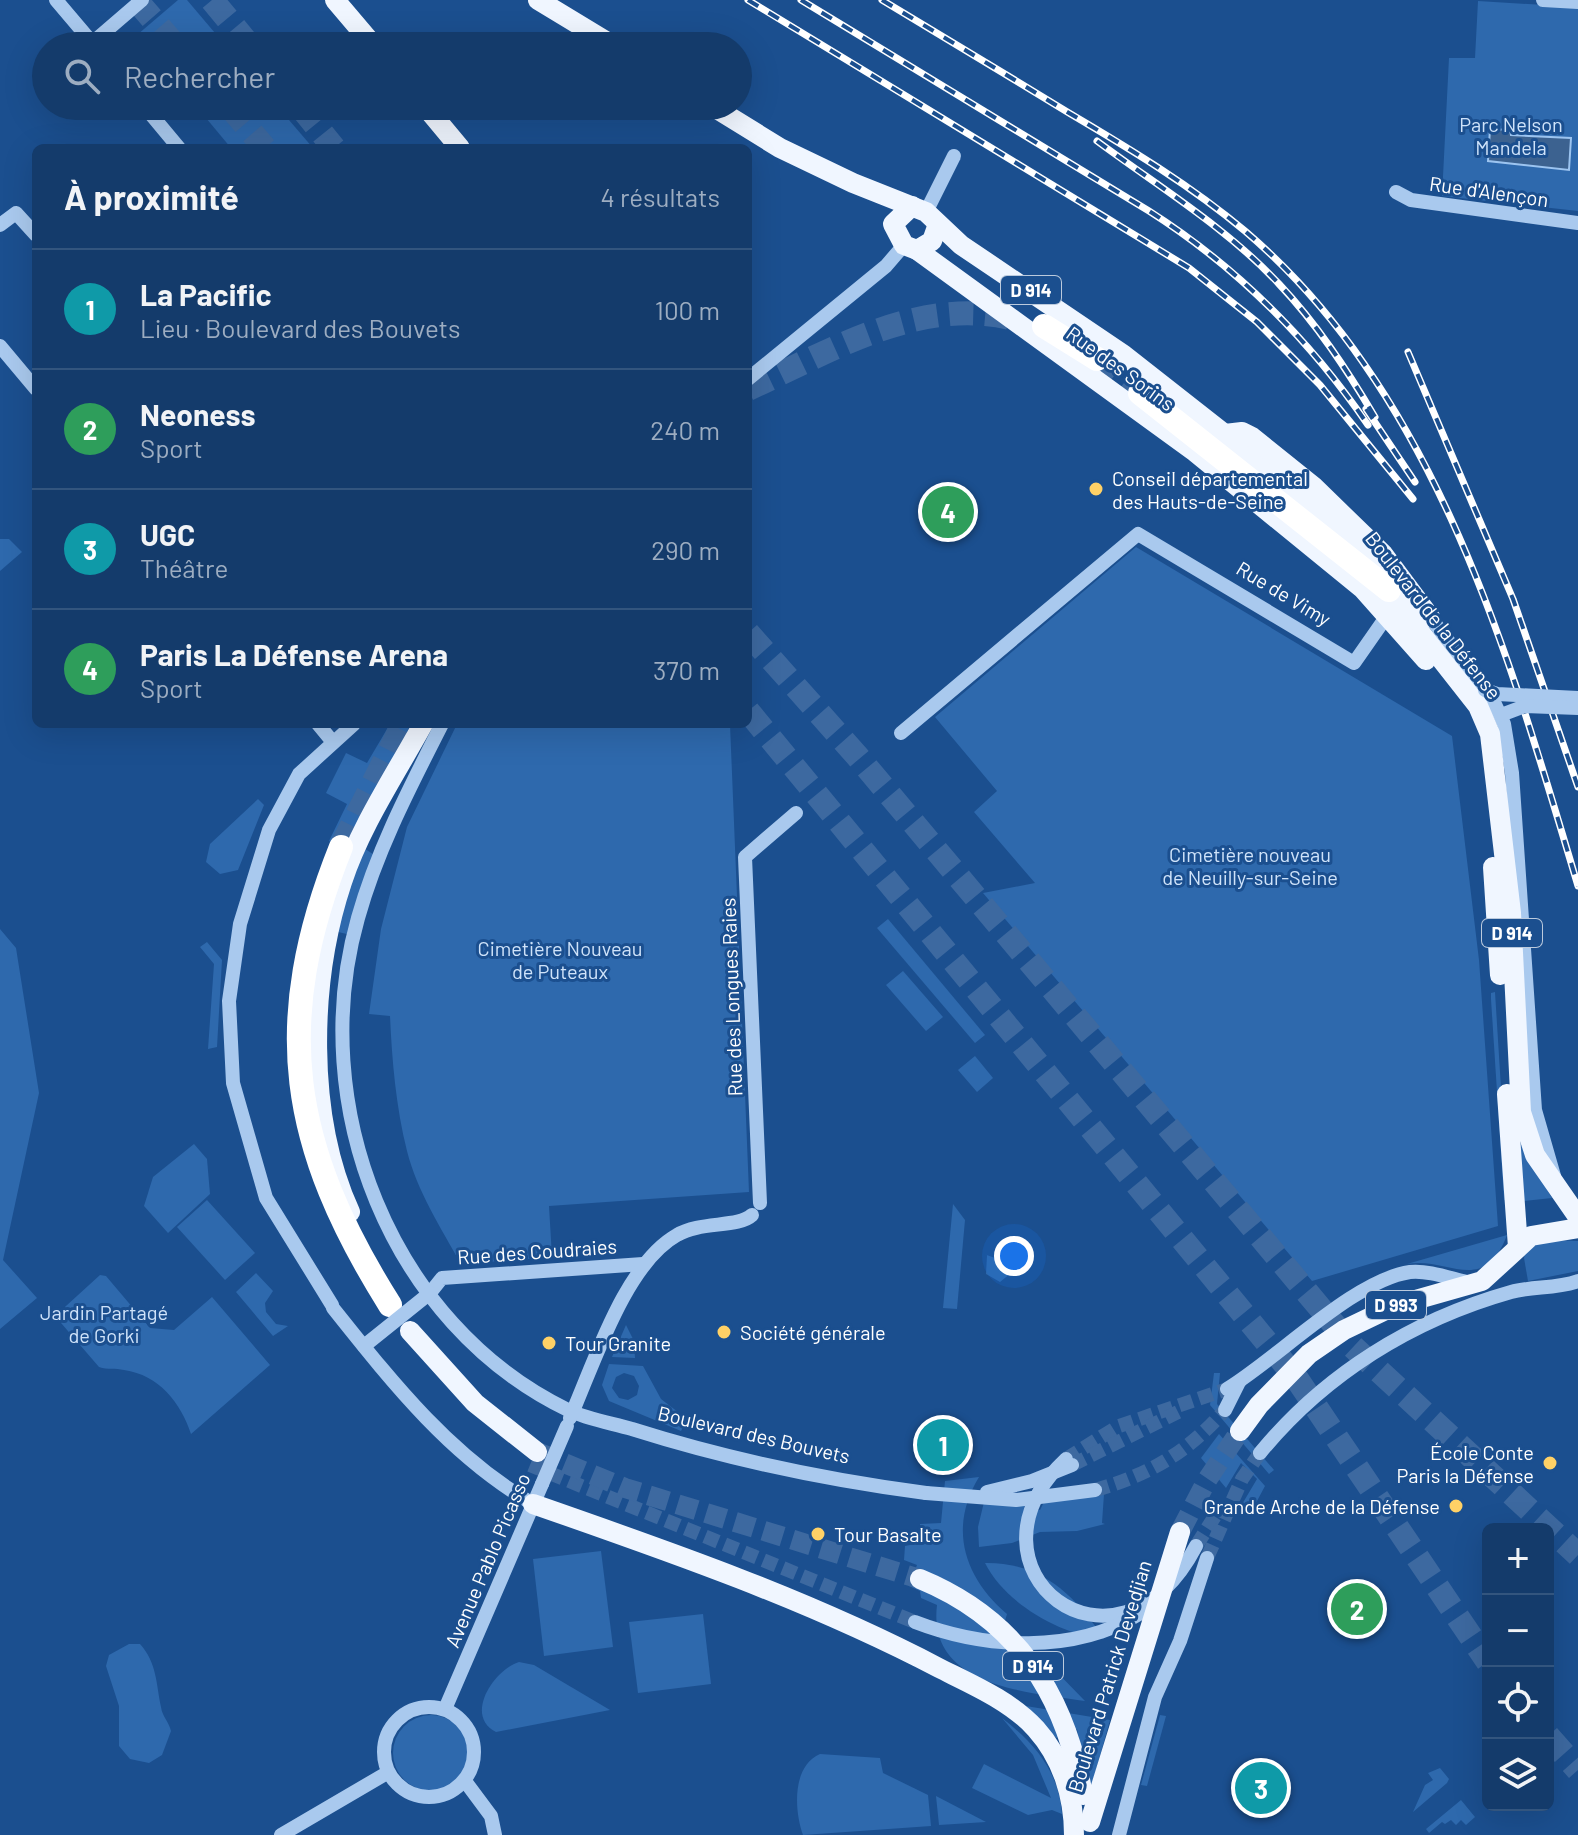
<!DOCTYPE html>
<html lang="fr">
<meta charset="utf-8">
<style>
:root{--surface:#143b6b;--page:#1d4271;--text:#f1f3f6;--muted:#9dadc1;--line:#33557e;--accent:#e797bd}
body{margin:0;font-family:Barlow,sans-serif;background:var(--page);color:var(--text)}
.controls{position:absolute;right:24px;bottom:24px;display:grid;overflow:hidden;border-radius:12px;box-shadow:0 8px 32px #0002}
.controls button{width:72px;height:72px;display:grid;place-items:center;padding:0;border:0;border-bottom:2px solid var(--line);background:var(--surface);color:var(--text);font:40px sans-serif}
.you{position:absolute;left:1014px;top:1256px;width:28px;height:28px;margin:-20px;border:6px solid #fff;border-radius:50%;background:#1a73e8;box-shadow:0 0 0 12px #1a73e833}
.badge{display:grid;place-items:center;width:52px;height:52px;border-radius:50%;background:var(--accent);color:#fff;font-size:26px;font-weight:700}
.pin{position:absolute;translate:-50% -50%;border:4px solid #fff;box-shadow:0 2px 8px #0006}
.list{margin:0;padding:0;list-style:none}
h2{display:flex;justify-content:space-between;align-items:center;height:104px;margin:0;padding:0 32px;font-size:34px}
h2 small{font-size:26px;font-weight:400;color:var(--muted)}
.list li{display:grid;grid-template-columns:52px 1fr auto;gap:24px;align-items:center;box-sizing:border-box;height:120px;padding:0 32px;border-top:2px solid var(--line)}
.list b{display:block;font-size:30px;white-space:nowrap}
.list p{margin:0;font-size:26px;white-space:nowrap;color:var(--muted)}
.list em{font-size:26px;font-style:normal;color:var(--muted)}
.icon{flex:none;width:44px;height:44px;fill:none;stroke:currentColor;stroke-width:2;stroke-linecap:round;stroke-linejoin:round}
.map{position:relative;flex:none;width:1578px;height:1835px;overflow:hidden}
.search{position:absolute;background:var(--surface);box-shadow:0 8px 32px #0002;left:32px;top:32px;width:720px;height:88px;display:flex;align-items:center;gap:20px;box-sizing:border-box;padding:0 28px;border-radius:44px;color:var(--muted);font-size:30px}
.panel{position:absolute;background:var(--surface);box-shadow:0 8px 32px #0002;left:32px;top:144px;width:720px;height:584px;border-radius:12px}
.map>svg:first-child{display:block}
.green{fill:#2e69ad;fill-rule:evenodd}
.water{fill:#3c6290;stroke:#9cc4f0;stroke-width:2}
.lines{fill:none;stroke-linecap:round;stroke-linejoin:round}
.minor-tunnel{stroke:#3d69a0;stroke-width:14;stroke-dasharray:14 7;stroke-linecap:butt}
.major-tunnel{stroke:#3d69a0;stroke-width:20;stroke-dasharray:20 10;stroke-linecap:butt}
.highway-tunnel{stroke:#3d69a0;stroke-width:24;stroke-dasharray:24 12;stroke-linecap:butt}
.minor{stroke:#a9c9ee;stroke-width:14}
.major{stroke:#f0f6ff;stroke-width:20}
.highway{stroke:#fff;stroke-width:24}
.rail-casing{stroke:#fff;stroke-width:7}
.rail{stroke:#1b4f8f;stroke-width:4;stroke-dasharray:12;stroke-linecap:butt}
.minor-bridge{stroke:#a9c9ee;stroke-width:14}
.major-bridge{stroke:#f0f6ff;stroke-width:20}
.poi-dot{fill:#ffd166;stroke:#1b4f8f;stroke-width:3}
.labels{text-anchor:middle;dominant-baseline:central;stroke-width:6;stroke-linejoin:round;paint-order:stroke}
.shield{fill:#1b4f8f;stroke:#bbcadd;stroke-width:2}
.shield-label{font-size:18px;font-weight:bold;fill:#fff}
.park-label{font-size:20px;fill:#cfe3fa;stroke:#1b4f8f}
.street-label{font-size:20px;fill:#fff;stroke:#1b4f8f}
.poi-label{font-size:20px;fill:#fff;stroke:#1b4f8f;text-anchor:start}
</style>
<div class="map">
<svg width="1578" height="1835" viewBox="0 0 1578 1835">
<rect width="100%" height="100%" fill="#1b4f8f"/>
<!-- green -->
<g class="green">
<path d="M178,0H187L226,46H146L137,35Z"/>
<path d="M1478,1L1578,7V211L1442,196L1449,58H1475Z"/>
<path d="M196,106H277L313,148H231Z"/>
<path d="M0,539H9L22,552L0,571Z"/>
<path d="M1136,547L1452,736L1479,960L1498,1226L1312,1281L983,893L1035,883L974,812L997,791L935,717Z"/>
<path d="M390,724H411L347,850L329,841L347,804L326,793L346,753L367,763Z"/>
<path d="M457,724H730L749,1192L549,1206L552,1257L461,1264C441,1228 417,1191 407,1151C396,1107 392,1061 390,1016L369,1014L381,929L407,827Z"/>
<path d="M258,799L264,805L238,870L220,874L206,862L210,844Z"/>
<path d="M362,847L376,856L351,935L334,931Z"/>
<path d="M888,919L985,1035L975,1043L877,928Z"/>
<path d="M0,929L16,948L39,1093L3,1260L37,1298L0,1329Z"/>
<path d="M207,942L222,960L217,1047L208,1049L214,964L200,947Z"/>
<path d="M903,971L943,1017L926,1031L886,985Z"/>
<path d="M1495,992L1508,1200H1504L1491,999V993Z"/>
<path d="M975,1056L993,1078L977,1092L958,1070Z"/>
<path d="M1520,1143L1552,1198L1524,1201Z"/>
<path d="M194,1144L207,1159L210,1194L168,1233L144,1206L153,1177Z"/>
<path d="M207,1200L255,1253L225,1280L177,1227Z"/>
<path d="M953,1204L965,1220L957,1309L943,1308Z"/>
<path d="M1507,1235C1484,1297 1447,1256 1407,1264Z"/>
<path d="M1544,1240L1578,1241V1271L1528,1281L1524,1258L1526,1249Z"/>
<path d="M984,1254L995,1258L998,1255L1014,1263L1011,1273L1000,1282L986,1274L987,1255Z"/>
<path d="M256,1273L273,1291L265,1303L266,1312L276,1324L288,1326L273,1336L236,1292Z"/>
<path d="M100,1275L106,1276L150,1328L174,1330L212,1297L270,1365L191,1434C181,1403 159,1375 124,1370C115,1368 108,1370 99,1367L55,1316Z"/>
<path d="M626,1325L634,1341L635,1358L612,1357Z"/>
<path d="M609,1364L643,1366L661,1399L687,1419L681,1431L609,1401L602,1385ZM624,1373L634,1376L639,1386L637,1395L628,1400L619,1398L612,1388L616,1377Z"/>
<path d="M1214,1373H1220L1217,1404L1274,1470L1269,1474L1210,1405Z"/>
<path d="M1219,1434L1265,1486L1249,1516L1241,1506L1257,1479L1241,1463L1226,1488L1201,1458Z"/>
<path d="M979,1477C948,1528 964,1577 1007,1614L1000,1637L1049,1664L1085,1701C1028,1692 927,1687 937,1605L921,1598L920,1591L909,1586L917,1565L904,1560L905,1546L920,1543V1524L941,1523L945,1481Z"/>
<path d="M1104,1494L1102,1523L1105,1524L1077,1531L1040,1532L1012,1543L979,1547L978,1527L984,1502L1025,1503L1024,1508L1040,1510L1044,1502Z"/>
<path d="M601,1551L613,1647L544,1656L533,1559Z"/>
<path d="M985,1563C1041,1562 1075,1595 1104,1639C1060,1635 1005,1603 985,1563Z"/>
<path d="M703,1614L711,1684L638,1693L629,1622Z"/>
<path d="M129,1644H140C157,1663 156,1683 161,1707C162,1716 169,1722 171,1731L162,1755L149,1763L130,1759L119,1746V1706L106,1666L109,1655Z"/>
<path d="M519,1662L534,1665L610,1710L496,1732C463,1715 495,1669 519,1662Z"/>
<path d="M1026,1706L1110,1720L1089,1795L1077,1729L1056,1738Z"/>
<path d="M1160,1715L1166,1716L1147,1786L1141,1785Z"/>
<circle cx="431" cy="1753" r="38"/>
<path d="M1002,1718C1034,1743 1059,1771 1062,1814L1052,1810L1028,1815L972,1788L984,1764L1051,1798L1033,1755Z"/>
<path d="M820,1754L880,1758L883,1773L928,1795L931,1826L803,1835C794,1810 792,1766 820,1754Z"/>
<path d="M1440,1768L1449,1779L1447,1783L1413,1812L1425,1785L1433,1780L1428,1773Z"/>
<path d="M936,1796L986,1822L939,1825Z"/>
<path d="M1461,1800L1475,1817L1466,1825L1461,1820L1456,1825L1451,1820L1445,1824L1442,1822L1429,1833L1426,1829Z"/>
</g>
<!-- water -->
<path class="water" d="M1490,129L1510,130L1511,135L1571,138L1569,170L1488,161Z"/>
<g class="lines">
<!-- minor-tunnel -->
<g class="minor-tunnel">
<path d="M1066,1459L1119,1426L1227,1389"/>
<path d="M530,1465L915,1622"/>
<path d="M1072,1465L1178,1412"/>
<path d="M1095,1490C1149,1475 1188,1452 1225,1410"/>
<path d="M1196,1546L1222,1505"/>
<path d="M1207,1558L1242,1479L1260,1453"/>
</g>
<!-- major-tunnel -->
<g class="major-tunnel">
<path d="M537,1452L625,1488L920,1579"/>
<path d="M1180,1532L1207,1480L1240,1431"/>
</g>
<!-- highway-tunnel -->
<g class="highway-tunnel">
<path d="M136,0L176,46"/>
<path d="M212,0L250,46"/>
<path d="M229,106L265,148"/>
<path d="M300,106L334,148"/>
<path d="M1097,359L1140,393"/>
<path d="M748,389C833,350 922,294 1018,320"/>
<path d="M748,633L858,757L1352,1346L1578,1555"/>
<path d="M748,711L1297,1379L1488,1662"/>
<path d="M341,847L403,724"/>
<path d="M1548,1736L1578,1770"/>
</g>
<!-- minor -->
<g class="minor">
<path d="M56,0L95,46"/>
<path d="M1543,0L1578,2"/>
<path d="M92,43L142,0"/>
<path d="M144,106L179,148"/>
<path d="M1396,192L1411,200L1578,223"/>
<path d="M926,212L954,156"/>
<path d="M0,225L16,213L36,235"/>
<path d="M0,346L36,389"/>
<path d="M748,379L886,266L904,245"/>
<path d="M1430,617L1493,700L1504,724L1512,773L1535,1110L1554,1176"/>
<path d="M318,724L332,741"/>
<path d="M442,724C410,787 377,850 358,918C305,1104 390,1324 568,1410C587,1419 611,1423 632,1429C727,1459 827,1480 926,1493"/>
<path d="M901,733L1138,534L1354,663L1391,610"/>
<path d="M760,1203L745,857L796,813"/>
<path d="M430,1293L442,1278L643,1264"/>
<path d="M332,1305L266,1198L233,1083L229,1001L240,924L269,830L299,774L354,724"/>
<path d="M333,1308C392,1382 450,1456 533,1504"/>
<path d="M1227,1389C1277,1359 1354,1280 1410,1272C1429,1270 1452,1279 1471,1283"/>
<path d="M1225,1410L1239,1382"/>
<path d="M570,1418C594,1364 625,1264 677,1235C700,1221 738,1228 752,1215"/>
<path d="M1260,1453C1325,1374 1412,1320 1511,1292C1533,1286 1556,1289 1578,1281"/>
<path d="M1066,1459C950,1568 1116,1699 1196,1546"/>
<path d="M915,1622C985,1649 1074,1654 1139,1614"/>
<circle cx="429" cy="1752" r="45"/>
<path d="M445,1709L542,1484"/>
<path d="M465,1781L491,1816L495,1835"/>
<path d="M281,1835L387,1773"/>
<path d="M1119,1835L1155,1697L1180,1641L1207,1558"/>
</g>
<!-- major -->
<g class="major">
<path d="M335,0L374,46"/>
<path d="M538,0L614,46"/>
<path d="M425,106L460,148"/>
<path d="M712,106L780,148L853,183L926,212L961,245L1124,355L1245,450L1304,498L1357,552L1478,706L1490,734L1511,913L1521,1112L1535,1155L1578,1217"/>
<path d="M912,206L893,224L904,245L917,250L932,241L938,224"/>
<path d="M917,250L1195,452L1363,589L1426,660"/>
<path d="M1225,434L1242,432L1252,437L1313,486L1383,554L1430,617"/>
<path d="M1493,867L1500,975"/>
<path d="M1507,1094L1518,1247"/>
<path d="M350,1212C306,1116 309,981 342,882C360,827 395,775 423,724"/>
<path d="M410,1331L475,1403L537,1452"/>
<path d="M1240,1431L1259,1405L1309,1354L1344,1330L1394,1306L1482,1281L1531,1236L1578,1228"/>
<path d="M533,1504C671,1552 809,1600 939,1668C971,1684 1011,1701 1036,1729C1062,1758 1074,1796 1074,1835"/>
<path d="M920,1579C1017,1619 1065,1694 1083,1795"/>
</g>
<!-- highway -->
<g class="highway">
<path d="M1044,326L1097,359"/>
<path d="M1140,393L1389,590"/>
<path d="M341,847C270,1024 290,1146 390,1305"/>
</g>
<!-- rail casing -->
<g class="rail-casing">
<g id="rail">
<path d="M748,0L1189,268L1257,322L1320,385L1413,499"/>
<path d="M801,0L1149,211C1237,267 1309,339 1368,425"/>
<path d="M882,0C945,38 1007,75 1069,113C1130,149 1190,185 1245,231C1437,395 1508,653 1578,886"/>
<path d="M1097,141C1159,187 1227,228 1279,284C1317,324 1347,370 1375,417"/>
<path d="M1408,352L1513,599L1578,787"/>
<path d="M1366,409L1415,482"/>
</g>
</g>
<!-- rail -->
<use href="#rail" class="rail"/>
<!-- minor-bridge -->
<g class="minor-bridge">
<path d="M1485,690L1497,694L1578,698"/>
<path d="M1501,715L1525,706L1578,708"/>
<path d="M364,1346L430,1293"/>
<path d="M542,1484L567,1426"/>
<path d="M987,1492L1032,1481L1072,1465"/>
<path d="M926,1493L1016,1500L1095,1490"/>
</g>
<!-- major-bridge -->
<path class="major-bridge" d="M1090,1822L1180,1532"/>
</g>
<!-- markers -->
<g class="poi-dot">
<circle cx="1096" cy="489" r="8"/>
<circle cx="724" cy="1332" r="8"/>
<circle cx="549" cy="1343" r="8"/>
<circle cx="1550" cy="1463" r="8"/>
<circle cx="1456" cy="1506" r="8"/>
<circle cx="818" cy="1534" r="8"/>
</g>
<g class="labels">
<!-- shield labels -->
<g class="shield">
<rect x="1001" y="276" width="60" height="28" rx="6"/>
<rect x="1482" y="919" width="60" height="28" rx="6"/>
<rect x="1366" y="1291" width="60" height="28" rx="6"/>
<rect x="1003" y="1652" width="60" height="28" rx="6"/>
</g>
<g class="shield-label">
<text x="1031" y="290">D 914</text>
<text x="1512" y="933">D 914</text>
<text x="1396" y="1305">D 993</text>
<text x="1033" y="1666">D 914</text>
</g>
<!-- park labels -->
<g class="park-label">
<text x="1511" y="124">Parc Nelson<tspan x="1511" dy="23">Mandela</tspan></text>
<text x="1250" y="854">Cimetière nouveau<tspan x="1250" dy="23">de Neuilly-sur-Seine</tspan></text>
<text x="560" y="948">Cimetière Nouveau<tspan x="560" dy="23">de Puteaux</tspan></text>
<text x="104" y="1312">Jardin Partagé<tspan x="104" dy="23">de Gorki</tspan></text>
</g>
<!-- street labels -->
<g class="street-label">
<text transform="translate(1489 191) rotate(8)">Rue d'Alençon</text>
<text transform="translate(1121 368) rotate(36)">Rue des Sorins</text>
<text transform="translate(1284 593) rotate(31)">Rue de Vimy</text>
<text transform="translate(1434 615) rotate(52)">Boulevard de la Défense</text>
<text transform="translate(731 997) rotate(-92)">Rue des Longues Raies</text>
<text transform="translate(537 1251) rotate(-4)">Rue des Coudraies</text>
<text transform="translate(754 1434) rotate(13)">Boulevard des Bouvets</text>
<text transform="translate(487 1560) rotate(-67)">Avenue Pablo Picasso</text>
<text transform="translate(1109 1676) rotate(-73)">Boulevard Patrick Devedjian</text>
</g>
<!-- poi labels -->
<g class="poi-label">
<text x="1112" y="478">Conseil départemental<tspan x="1112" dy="23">des Hauts-de-Seine</tspan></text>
<text x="740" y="1332">Société générale</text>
<text x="565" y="1343">Tour Granite</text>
<text x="1534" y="1452" text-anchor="end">École Conte<tspan x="1534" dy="23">Paris la Défense</tspan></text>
<text x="1440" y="1506" text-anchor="end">Grande Arche de la Défense</text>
<text x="834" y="1534">Tour Basalte</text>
</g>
</g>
</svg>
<div class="controls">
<button>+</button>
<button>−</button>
<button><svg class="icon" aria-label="locate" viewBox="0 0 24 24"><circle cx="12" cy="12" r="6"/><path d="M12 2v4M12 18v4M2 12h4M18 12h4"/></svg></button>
<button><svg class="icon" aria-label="layers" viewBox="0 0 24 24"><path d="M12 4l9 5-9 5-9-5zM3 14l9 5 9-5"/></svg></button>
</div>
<div class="you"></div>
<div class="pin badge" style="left:943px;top:1445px;background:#0f9aa8">1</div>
<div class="pin badge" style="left:1357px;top:1609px;background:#2e9e5b">2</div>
<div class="pin badge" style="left:1261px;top:1788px;background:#0f9aa8">3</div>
<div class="pin badge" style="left:948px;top:512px;background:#2e9e5b">4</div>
<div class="search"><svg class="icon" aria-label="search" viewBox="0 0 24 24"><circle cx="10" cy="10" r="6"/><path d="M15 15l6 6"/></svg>Rechercher</div>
<section class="panel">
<h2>À proximité<small>4 résultats</small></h2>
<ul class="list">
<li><span class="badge" style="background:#0f9aa8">1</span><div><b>La Pacific</b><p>Lieu · Boulevard des Bouvets</p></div><em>100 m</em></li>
<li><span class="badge" style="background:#2e9e5b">2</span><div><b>Neoness</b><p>Sport</p></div><em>240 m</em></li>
<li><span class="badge" style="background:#0f9aa8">3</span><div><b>UGC</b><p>Théâtre</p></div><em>290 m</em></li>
<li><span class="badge" style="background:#2e9e5b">4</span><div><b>Paris La Défense Arena</b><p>Sport</p></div><em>370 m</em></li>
</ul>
</section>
</div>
